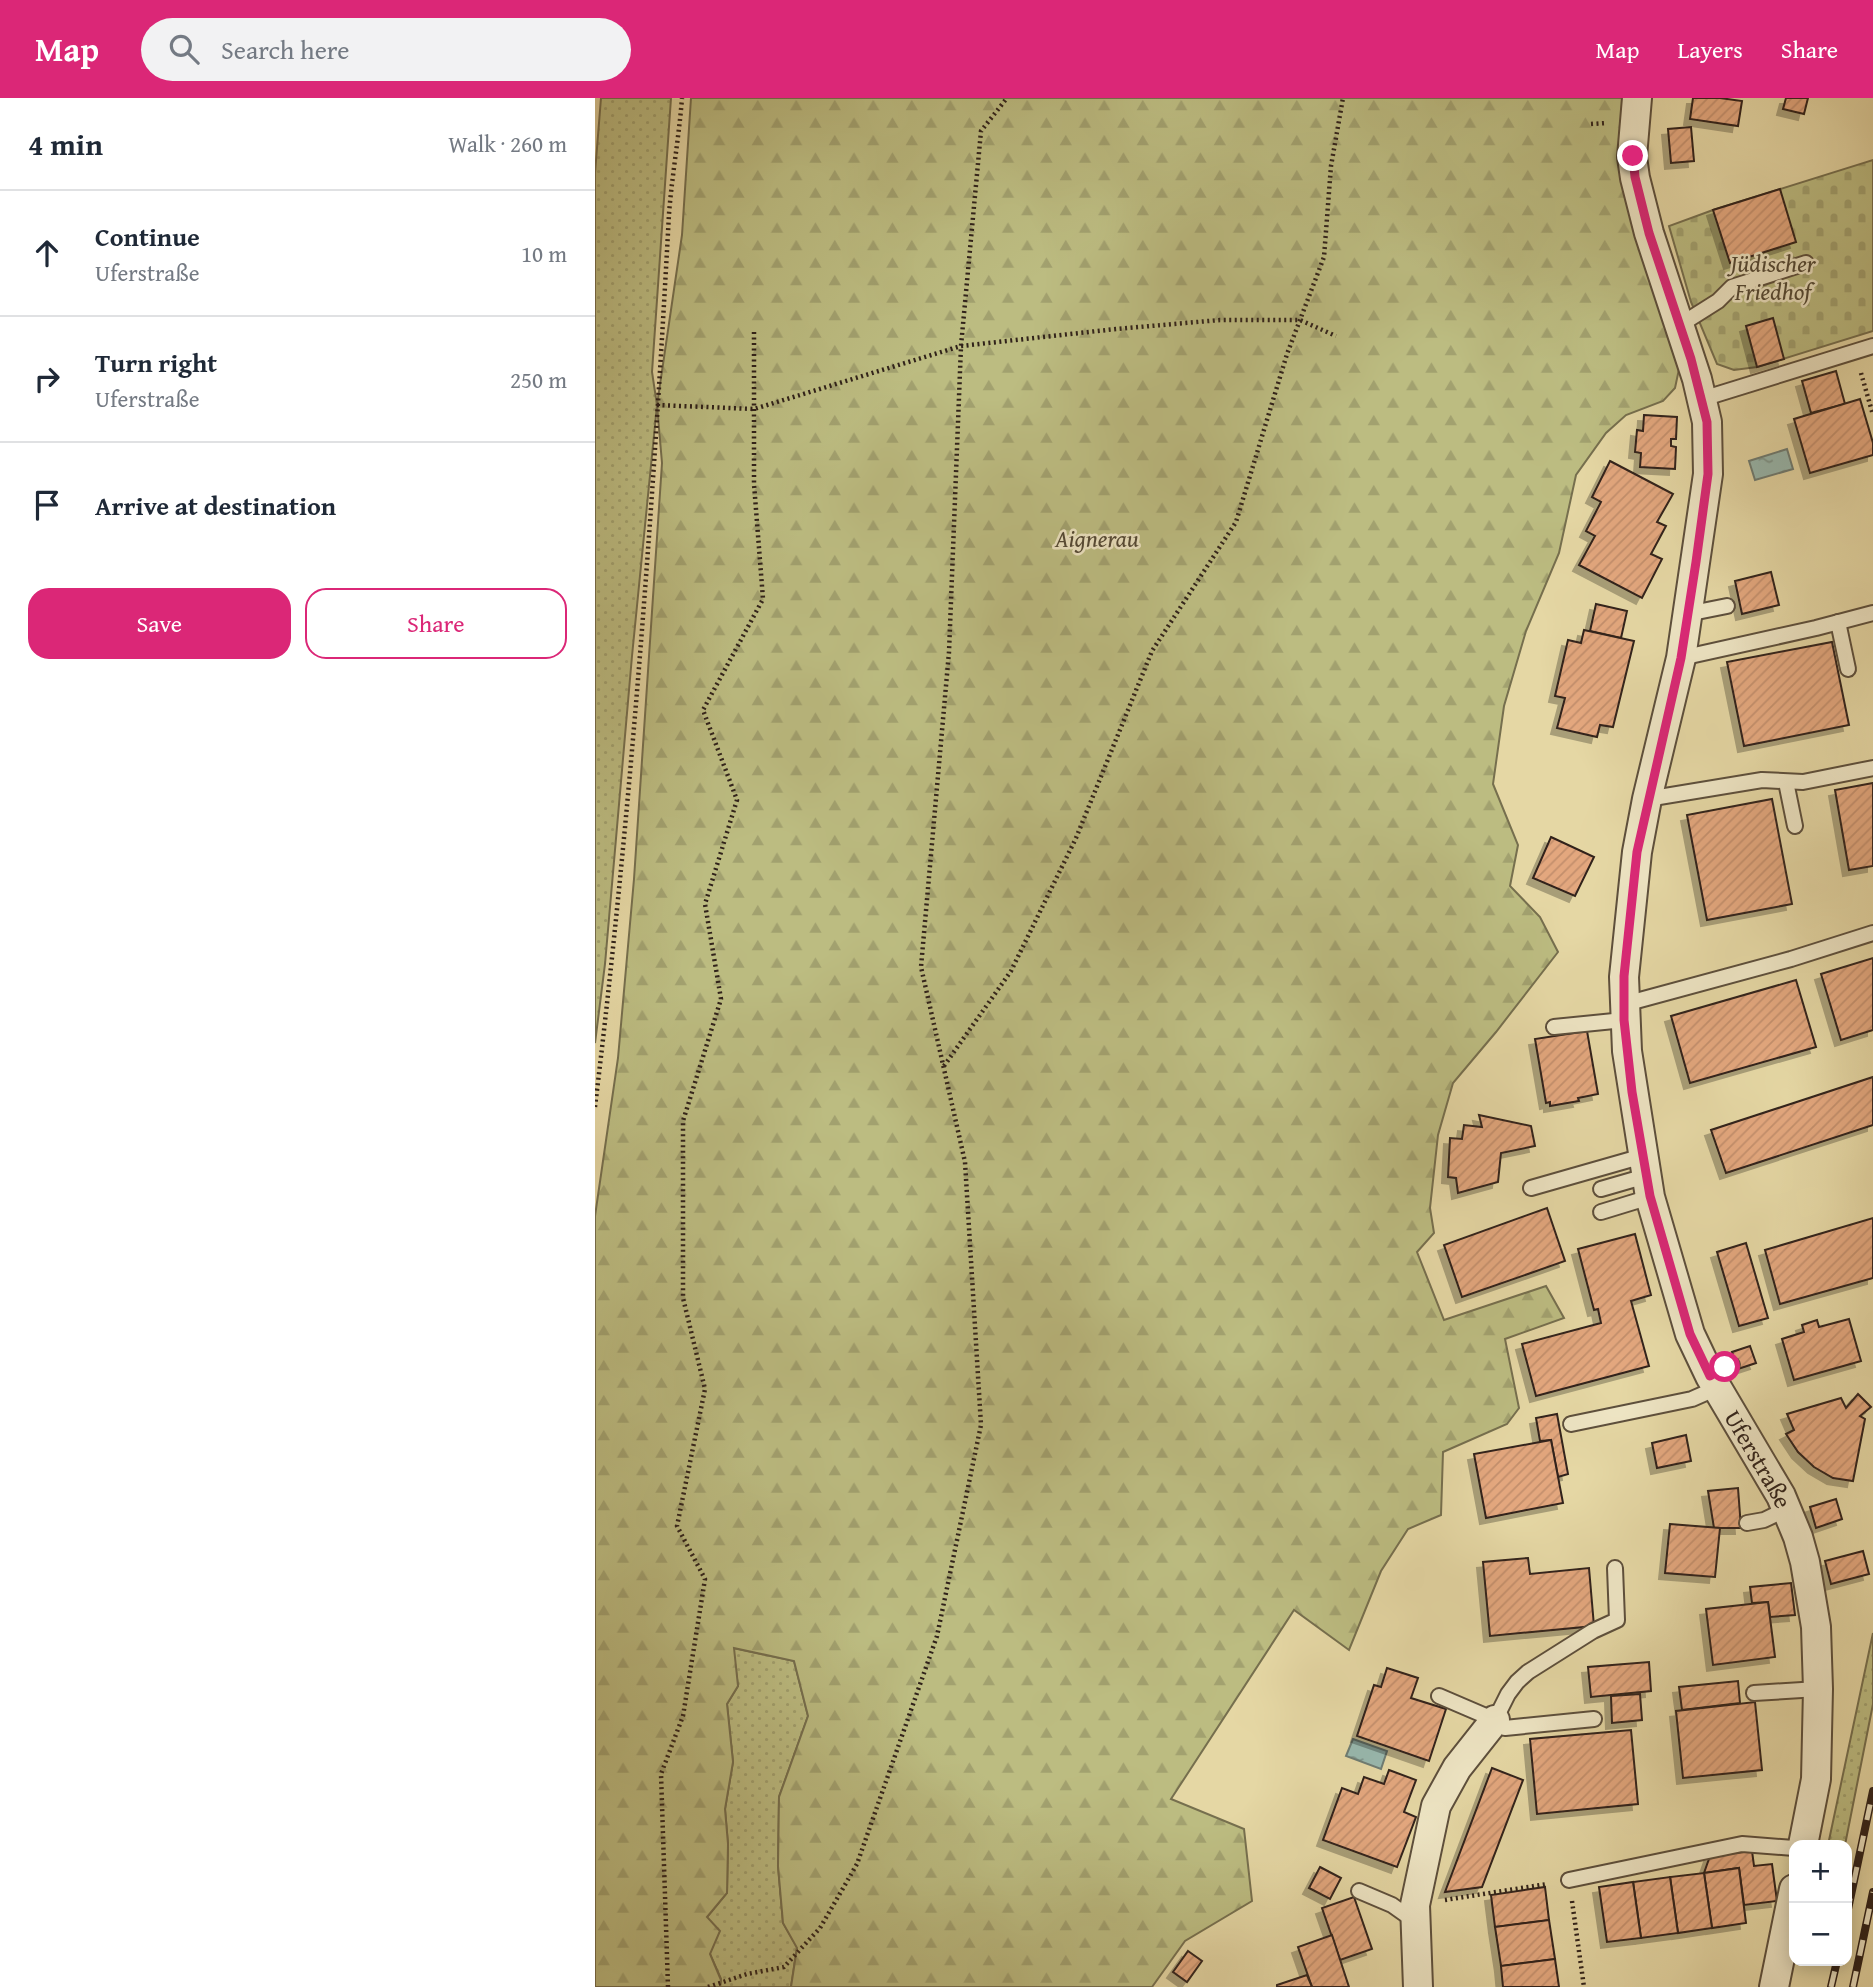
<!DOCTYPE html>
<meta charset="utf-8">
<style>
:root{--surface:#fff;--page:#f2f2f3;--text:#1f2937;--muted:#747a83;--line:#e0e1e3;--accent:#db2777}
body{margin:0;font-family:"Gentium Book Plus",serif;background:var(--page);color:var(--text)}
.controls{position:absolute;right:21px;bottom:21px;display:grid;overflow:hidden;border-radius:14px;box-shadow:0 4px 18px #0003}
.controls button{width:63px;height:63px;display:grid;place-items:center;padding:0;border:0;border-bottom:2px solid var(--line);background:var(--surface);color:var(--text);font:35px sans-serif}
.stop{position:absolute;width:21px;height:21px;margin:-16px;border:5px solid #db2777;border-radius:50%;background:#fff}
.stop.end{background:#db2777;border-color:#fff;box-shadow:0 2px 7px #0008}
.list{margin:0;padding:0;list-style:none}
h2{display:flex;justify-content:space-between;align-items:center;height:91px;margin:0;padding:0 28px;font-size:30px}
h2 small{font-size:23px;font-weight:400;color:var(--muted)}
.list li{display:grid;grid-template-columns:46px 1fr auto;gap:21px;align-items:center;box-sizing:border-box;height:126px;padding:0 28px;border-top:2px solid var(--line)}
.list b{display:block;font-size:26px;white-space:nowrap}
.list p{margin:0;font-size:23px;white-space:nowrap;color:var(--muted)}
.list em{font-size:23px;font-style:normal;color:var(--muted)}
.actions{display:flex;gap:14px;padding:21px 28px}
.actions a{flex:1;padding:16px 0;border:2px solid var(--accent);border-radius:21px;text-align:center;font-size:24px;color:var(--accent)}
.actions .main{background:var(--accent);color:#fff}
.icon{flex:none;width:38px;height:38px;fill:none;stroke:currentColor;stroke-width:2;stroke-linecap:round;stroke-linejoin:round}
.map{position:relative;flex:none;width:1278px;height:1889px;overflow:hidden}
header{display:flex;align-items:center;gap:42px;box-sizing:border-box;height:98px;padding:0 35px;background:var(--accent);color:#fff}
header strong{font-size:33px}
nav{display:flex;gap:38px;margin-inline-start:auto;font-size:24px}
.search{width:490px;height:63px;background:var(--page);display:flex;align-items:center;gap:18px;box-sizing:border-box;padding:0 24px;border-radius:38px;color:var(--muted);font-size:26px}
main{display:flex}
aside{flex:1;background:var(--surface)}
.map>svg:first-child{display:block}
.green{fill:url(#green-dots);stroke:#766f4e;stroke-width:2}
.forest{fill:url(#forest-firs);stroke:#766f4e;stroke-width:2}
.cemetery{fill:url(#cemetery-stones);stroke:#766f4e;stroke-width:2}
.water{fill:url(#water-ripples);stroke:#6e7c73;stroke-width:2}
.building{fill:url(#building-hatch);stroke:#30221a;stroke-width:2;filter:url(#shadow)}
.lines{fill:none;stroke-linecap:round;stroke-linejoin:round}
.lane-casing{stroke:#5d4f3c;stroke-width:18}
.street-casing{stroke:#5d4f3c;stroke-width:32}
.path{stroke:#30221a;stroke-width:4.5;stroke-dasharray:2 3.5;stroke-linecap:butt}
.lane{stroke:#eee5c4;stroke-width:14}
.street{stroke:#eee5c4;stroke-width:28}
.rail-casing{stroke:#30221a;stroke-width:8}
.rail{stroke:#eee5c4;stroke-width:5;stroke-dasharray:16;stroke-linecap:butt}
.route{stroke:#db2777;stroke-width:9}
.labels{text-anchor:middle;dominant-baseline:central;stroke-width:5;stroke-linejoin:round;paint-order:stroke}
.park-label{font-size:24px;font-style:italic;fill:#534834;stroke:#eee5c4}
.street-label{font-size:24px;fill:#30221a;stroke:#eee5c4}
</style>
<header>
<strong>Map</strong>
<div class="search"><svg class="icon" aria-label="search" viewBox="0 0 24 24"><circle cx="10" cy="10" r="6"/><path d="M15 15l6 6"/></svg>Search here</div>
<nav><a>Map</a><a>Layers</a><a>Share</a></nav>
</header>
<main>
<aside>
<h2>4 min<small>Walk · 260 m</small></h2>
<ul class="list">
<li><svg class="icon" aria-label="ahead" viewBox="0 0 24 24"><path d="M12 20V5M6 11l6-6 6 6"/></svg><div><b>Continue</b><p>Uferstraße</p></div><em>10 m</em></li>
<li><svg class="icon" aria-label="right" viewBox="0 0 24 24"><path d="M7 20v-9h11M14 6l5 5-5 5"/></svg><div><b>Turn right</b><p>Uferstraße</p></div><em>250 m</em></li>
<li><svg class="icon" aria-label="arrive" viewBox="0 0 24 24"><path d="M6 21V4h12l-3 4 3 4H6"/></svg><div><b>Arrive at destination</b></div></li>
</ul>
<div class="actions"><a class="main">Save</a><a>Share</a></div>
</aside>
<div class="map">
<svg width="1278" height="1889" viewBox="0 0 1278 1889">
<defs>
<pattern id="green-dots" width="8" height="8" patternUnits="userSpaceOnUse" patternTransform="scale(1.75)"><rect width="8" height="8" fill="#bcbc81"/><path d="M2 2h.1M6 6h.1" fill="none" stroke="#a2a16f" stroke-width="1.8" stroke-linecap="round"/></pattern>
<pattern id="forest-firs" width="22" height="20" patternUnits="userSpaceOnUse" patternTransform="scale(1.75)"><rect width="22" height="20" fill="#bcbc81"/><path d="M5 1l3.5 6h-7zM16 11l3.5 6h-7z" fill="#a2a16f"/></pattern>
<pattern id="cemetery-stones" width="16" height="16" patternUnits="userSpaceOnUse" patternTransform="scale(1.75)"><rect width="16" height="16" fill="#bcbc81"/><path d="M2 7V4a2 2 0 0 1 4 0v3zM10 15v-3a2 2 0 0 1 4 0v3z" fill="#a2a16f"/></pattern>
<pattern id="water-ripples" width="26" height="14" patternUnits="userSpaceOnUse" patternTransform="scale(1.75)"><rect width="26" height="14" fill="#98b8ae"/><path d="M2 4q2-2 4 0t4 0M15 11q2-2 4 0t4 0" fill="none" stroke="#7c958d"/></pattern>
<pattern id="building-hatch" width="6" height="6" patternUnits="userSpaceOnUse" patternTransform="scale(1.75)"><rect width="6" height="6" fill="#e3a77e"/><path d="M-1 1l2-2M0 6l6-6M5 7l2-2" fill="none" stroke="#c38f6c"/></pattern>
<filter id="shadow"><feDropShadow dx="-6" dy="6" stdDeviation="0" flood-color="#0004"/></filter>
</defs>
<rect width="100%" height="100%" fill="#e5d7a4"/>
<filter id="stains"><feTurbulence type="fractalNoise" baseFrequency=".00286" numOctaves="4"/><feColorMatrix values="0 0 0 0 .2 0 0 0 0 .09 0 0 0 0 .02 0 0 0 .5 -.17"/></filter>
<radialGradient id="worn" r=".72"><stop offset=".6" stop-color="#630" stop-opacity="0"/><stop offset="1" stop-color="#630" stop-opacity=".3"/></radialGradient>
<!-- green -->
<g class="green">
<path d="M6,0H76L57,274L62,307L37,558L10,866L0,945V75Z"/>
<path d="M1278,1535V1606L1250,1747H1233Z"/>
<path d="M138,1550L199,1563L213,1618L184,1699L183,1768L188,1825L202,1849L196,1889H125L126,1881L115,1856L112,1819L132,1795L133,1746L130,1711L138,1664L132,1606L143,1588Z"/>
</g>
<!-- forest -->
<path class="forest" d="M96,0H1029L1087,257L1080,290L1068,303L1031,317L1011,335L981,377L964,455L931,533L909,608L898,686L923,747L915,788L945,819L963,854L901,934L858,985L843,1037L835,1110L839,1135L822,1154L849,1222L951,1188L969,1220L910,1241L924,1310L912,1326L848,1354L846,1417L813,1431L786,1473L754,1552L699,1512L576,1701L649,1731L657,1803L590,1843L557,1889H196L202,1850L188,1825L183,1768L184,1699L213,1618L199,1563L139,1550L143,1588L132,1606L138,1664L130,1711L133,1746L132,1795L112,1819L125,1833L115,1856L126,1882L125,1889H0V1118L23,960L39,781L67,365L62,307L87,137Z"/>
<!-- cemetery -->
<path class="cemetery" d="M1278,62V233L1162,269L1139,272L1122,266L1096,204L1074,128L1118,112Z"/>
<!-- water -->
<g class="water">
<path d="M1192,351L1198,371L1160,382L1154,363Z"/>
<path d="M758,1641L792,1653L786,1671L751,1658Z"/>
</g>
<!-- building -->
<g class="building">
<path d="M1098,0H1125L1147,3L1143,28L1095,21Z"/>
<path d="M1191,0H1213L1209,16L1188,11Z"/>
<path d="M1096,29L1099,63L1076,65L1073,31Z"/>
<path d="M1185,91L1201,144L1135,165L1118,112Z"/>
<path d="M1178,220L1189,261L1162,269L1151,228Z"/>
<path d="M1241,273L1250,306L1216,315L1207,283Z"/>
<path d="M1265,301L1278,345V357L1215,375L1199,321Z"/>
<path d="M1049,317L1082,319L1081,341H1076V348L1081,349L1080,371L1045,369L1046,355L1040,354L1042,332L1048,333Z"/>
<path d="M1015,363L1078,396L1062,424L1071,428L1056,456L1067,461L1047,500L984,467L1000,438L991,433L1006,404L997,399Z"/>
<path d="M1176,474L1184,507L1147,516L1140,483Z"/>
<path d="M1001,506L1032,513L1026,540L995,533Z"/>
<path d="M989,532L1039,543L1018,629L1005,627L1002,639L962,630L970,600L960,598L973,542L986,545Z"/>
<path d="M1237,544L1254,627L1149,648L1132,564Z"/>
<path d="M1278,685V768L1254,772L1240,692Z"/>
<path d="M1177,701L1197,806L1112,822L1092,717Z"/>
<path d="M956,739L999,759L980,798L938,780Z"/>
<path d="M1278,860V932L1246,942L1226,876Z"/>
<path d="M1201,882L1221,949L1095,985L1076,918Z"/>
<path d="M992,933L1003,996L983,1000L984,1003L955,1008V1004L951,1005L940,941Z"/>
<path d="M1278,979V1027L1131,1075L1116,1032Z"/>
<path d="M884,1017L936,1028L940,1048L906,1055L903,1084L863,1095L861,1080L853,1079L855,1040L867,1041L869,1027L887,1029Z"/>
<path d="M952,1110L970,1163L867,1199L849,1147Z"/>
<path d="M1278,1120V1180L1185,1206L1170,1152Z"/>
<path d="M1040,1136L1056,1197L1036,1203L1054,1268L941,1298L927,1246L1006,1225L1003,1211L999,1212L983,1151Z"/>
<path d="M1151,1145L1173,1220L1144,1228L1122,1154Z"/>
<path d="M1254,1221L1266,1263L1199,1282L1187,1241L1209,1234L1207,1227L1222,1222L1224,1229Z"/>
<path d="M1155,1248L1161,1265L1143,1271L1137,1254Z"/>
<path d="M1263,1296L1276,1309L1265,1318L1270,1321L1258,1383L1238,1380L1219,1369L1203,1354L1191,1336L1199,1332L1192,1316L1246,1300L1251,1310Z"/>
<path d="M962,1316L973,1376L963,1379L956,1342L945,1343L941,1320Z"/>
<path d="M1091,1337L1096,1363L1062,1370L1057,1345Z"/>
<path d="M956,1342L968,1405L891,1420L879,1356Z"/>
<path d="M1143,1390L1146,1430H1119L1113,1393Z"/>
<path d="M1241,1401L1247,1421L1221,1430L1215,1409Z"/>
<path d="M1075,1426L1125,1430L1120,1479L1070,1475Z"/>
<path d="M1268,1453L1274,1476L1236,1486L1230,1463Z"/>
<path d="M933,1460L935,1476L994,1470L999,1528L895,1538L888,1464Z"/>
<path d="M1196,1485L1200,1517L1175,1519L1173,1504L1157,1505L1155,1489Z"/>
<path d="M1173,1504L1180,1559L1118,1567L1111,1511Z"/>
<path d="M1054,1564L1056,1593L996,1599L993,1569Z"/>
<path d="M792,1570L823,1580L816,1600L851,1611L834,1663L762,1638L779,1587L786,1589Z"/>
<path d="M1143,1583L1145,1605L1087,1612L1084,1589Z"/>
<path d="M1045,1596L1047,1622L1017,1625L1016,1598Z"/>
<path d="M1160,1604L1167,1672L1088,1680L1081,1613Z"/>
<path d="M1036,1632L1043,1706L942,1716L935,1641Z"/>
<path d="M897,1670L928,1682L887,1789L850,1794Z"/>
<path d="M794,1672L821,1682L809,1714L821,1719L802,1769L728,1742L747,1690L763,1696L769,1679L789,1686Z"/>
<path d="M1157,1753L1159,1768L1177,1766L1182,1803L1149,1807L1144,1770L1109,1775L1115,1758Z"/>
<path d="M725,1769L746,1780L735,1801L714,1790Z"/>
<path d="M1144,1770L1151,1825L1117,1830L1109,1775Z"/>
<path d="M1109,1775L1117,1830L1083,1835L1075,1779Z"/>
<path d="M1075,1779L1083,1835L1046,1840L1038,1784Z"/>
<path d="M1038,1784L1046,1840L1012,1844L1004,1789Z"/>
<path d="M950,1789L954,1822L900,1829L896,1797Z"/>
<path d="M759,1799L777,1851L745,1862L727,1810Z"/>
<path d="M954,1822L960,1861L906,1868L900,1829Z"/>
<path d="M737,1837L754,1889H717L703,1849Z"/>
<path d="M593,1853L607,1863L592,1884L578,1874Z"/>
<path d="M960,1861L964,1889H908L906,1868Z"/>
<path d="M712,1877L717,1889H682V1887Z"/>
</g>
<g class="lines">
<!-- lane casing -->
<g class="lane-casing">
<g id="lane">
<path d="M1085,227L1123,203L1137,189L1211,165"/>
<path d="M1107,301L1278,248"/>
<path d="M1092,516L1132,508"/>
<path d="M1243,524L1253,571"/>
<path d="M1086,560L1221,530L1278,515"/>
<path d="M1191,684L1200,728"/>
<path d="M1052,701L1167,682L1208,684L1278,670"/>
<path d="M1030,906L1196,861L1278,835"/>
<path d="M959,929L1029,922"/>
<path d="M936,1090L1048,1058"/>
<path d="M1006,1091L1051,1078"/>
<path d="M1006,1114L1055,1099"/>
<path d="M1115,1278L1137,1267"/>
<path d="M976,1326L1097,1301L1122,1290"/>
<path d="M1152,1425L1169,1422L1192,1411"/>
<path d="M1159,1595L1223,1591"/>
<path d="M844,1598L900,1622L910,1630L999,1621"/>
<path d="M900,1622L913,1596L922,1584L933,1574L998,1533L1022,1522L1020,1470"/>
<path d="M974,1782L1147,1746L1199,1750"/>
<path d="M764,1793L797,1807L821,1824"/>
</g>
</g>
<!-- street casing -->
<g class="street-casing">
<g id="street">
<path id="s1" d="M1042,0L1037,59L1040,80L1054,135L1102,281L1112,324L1113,376L1086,560L1052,701L1042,754L1029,879L1032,953L1055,1099L1095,1236L1115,1278L1186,1398L1203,1439L1210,1464L1221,1529L1223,1591L1221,1681L1208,1747"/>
<path d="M823,1889L820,1807L841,1708L862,1670L900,1622"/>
<path d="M1179,1889L1199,1791"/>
</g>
</g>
<!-- path -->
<g class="path">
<path d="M996,26L1011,25"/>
<path d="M1266,275L1278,317"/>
<path d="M62,307L159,311L366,248L521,231L625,222H705L741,238"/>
<path d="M349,968L416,873L481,740L557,553L641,424L692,256L729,159L736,68L748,0"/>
<path d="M0,1009C36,712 58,414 74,116C77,77 84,39 87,0"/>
<path d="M850,1802L952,1786"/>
<path d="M977,1803L989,1889"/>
<path d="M73,1889L66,1676L88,1618L110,1481L82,1428L110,1291L88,1200V1023L126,901L110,806L142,702L108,612L168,501L159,386V233"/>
<path d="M113,1889L152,1876L189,1869L225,1830L262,1766L342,1538L386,1327L370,1064L326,869L354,554L366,248L386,33L412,0"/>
</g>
<!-- lane -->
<use href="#lane" class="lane"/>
<!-- street -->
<use href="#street" class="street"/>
<!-- rail casing -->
<g class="rail-casing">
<g id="rail">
<path d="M1252,1816L1278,1693"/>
<path d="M1236,1889L1242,1863"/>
<path d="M1258,1889L1278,1794"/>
</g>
</g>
<!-- rail -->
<use href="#rail" class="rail"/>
</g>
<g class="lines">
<!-- route -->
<path class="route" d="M1038,58L1040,79L1054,135L1096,261L1112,324L1113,376L1101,464L1086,560L1042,754L1029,878V922L1037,994L1055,1098L1095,1236L1115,1278L1130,1269"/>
</g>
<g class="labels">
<!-- park labels -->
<g class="park-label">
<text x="1178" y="165">Jüdischer<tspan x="1178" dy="28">Friedhof</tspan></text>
<text x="502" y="440">Aignerau</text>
</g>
<!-- street labels -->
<g class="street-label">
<text stroke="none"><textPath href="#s1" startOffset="1405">Uferstraße</textPath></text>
</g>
</g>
<rect width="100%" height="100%" filter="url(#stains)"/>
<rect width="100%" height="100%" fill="url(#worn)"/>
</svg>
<div class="controls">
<button>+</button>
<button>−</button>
</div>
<div class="stop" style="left:1130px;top:1269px"></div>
<div class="stop end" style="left:1038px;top:58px"></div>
</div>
</main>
